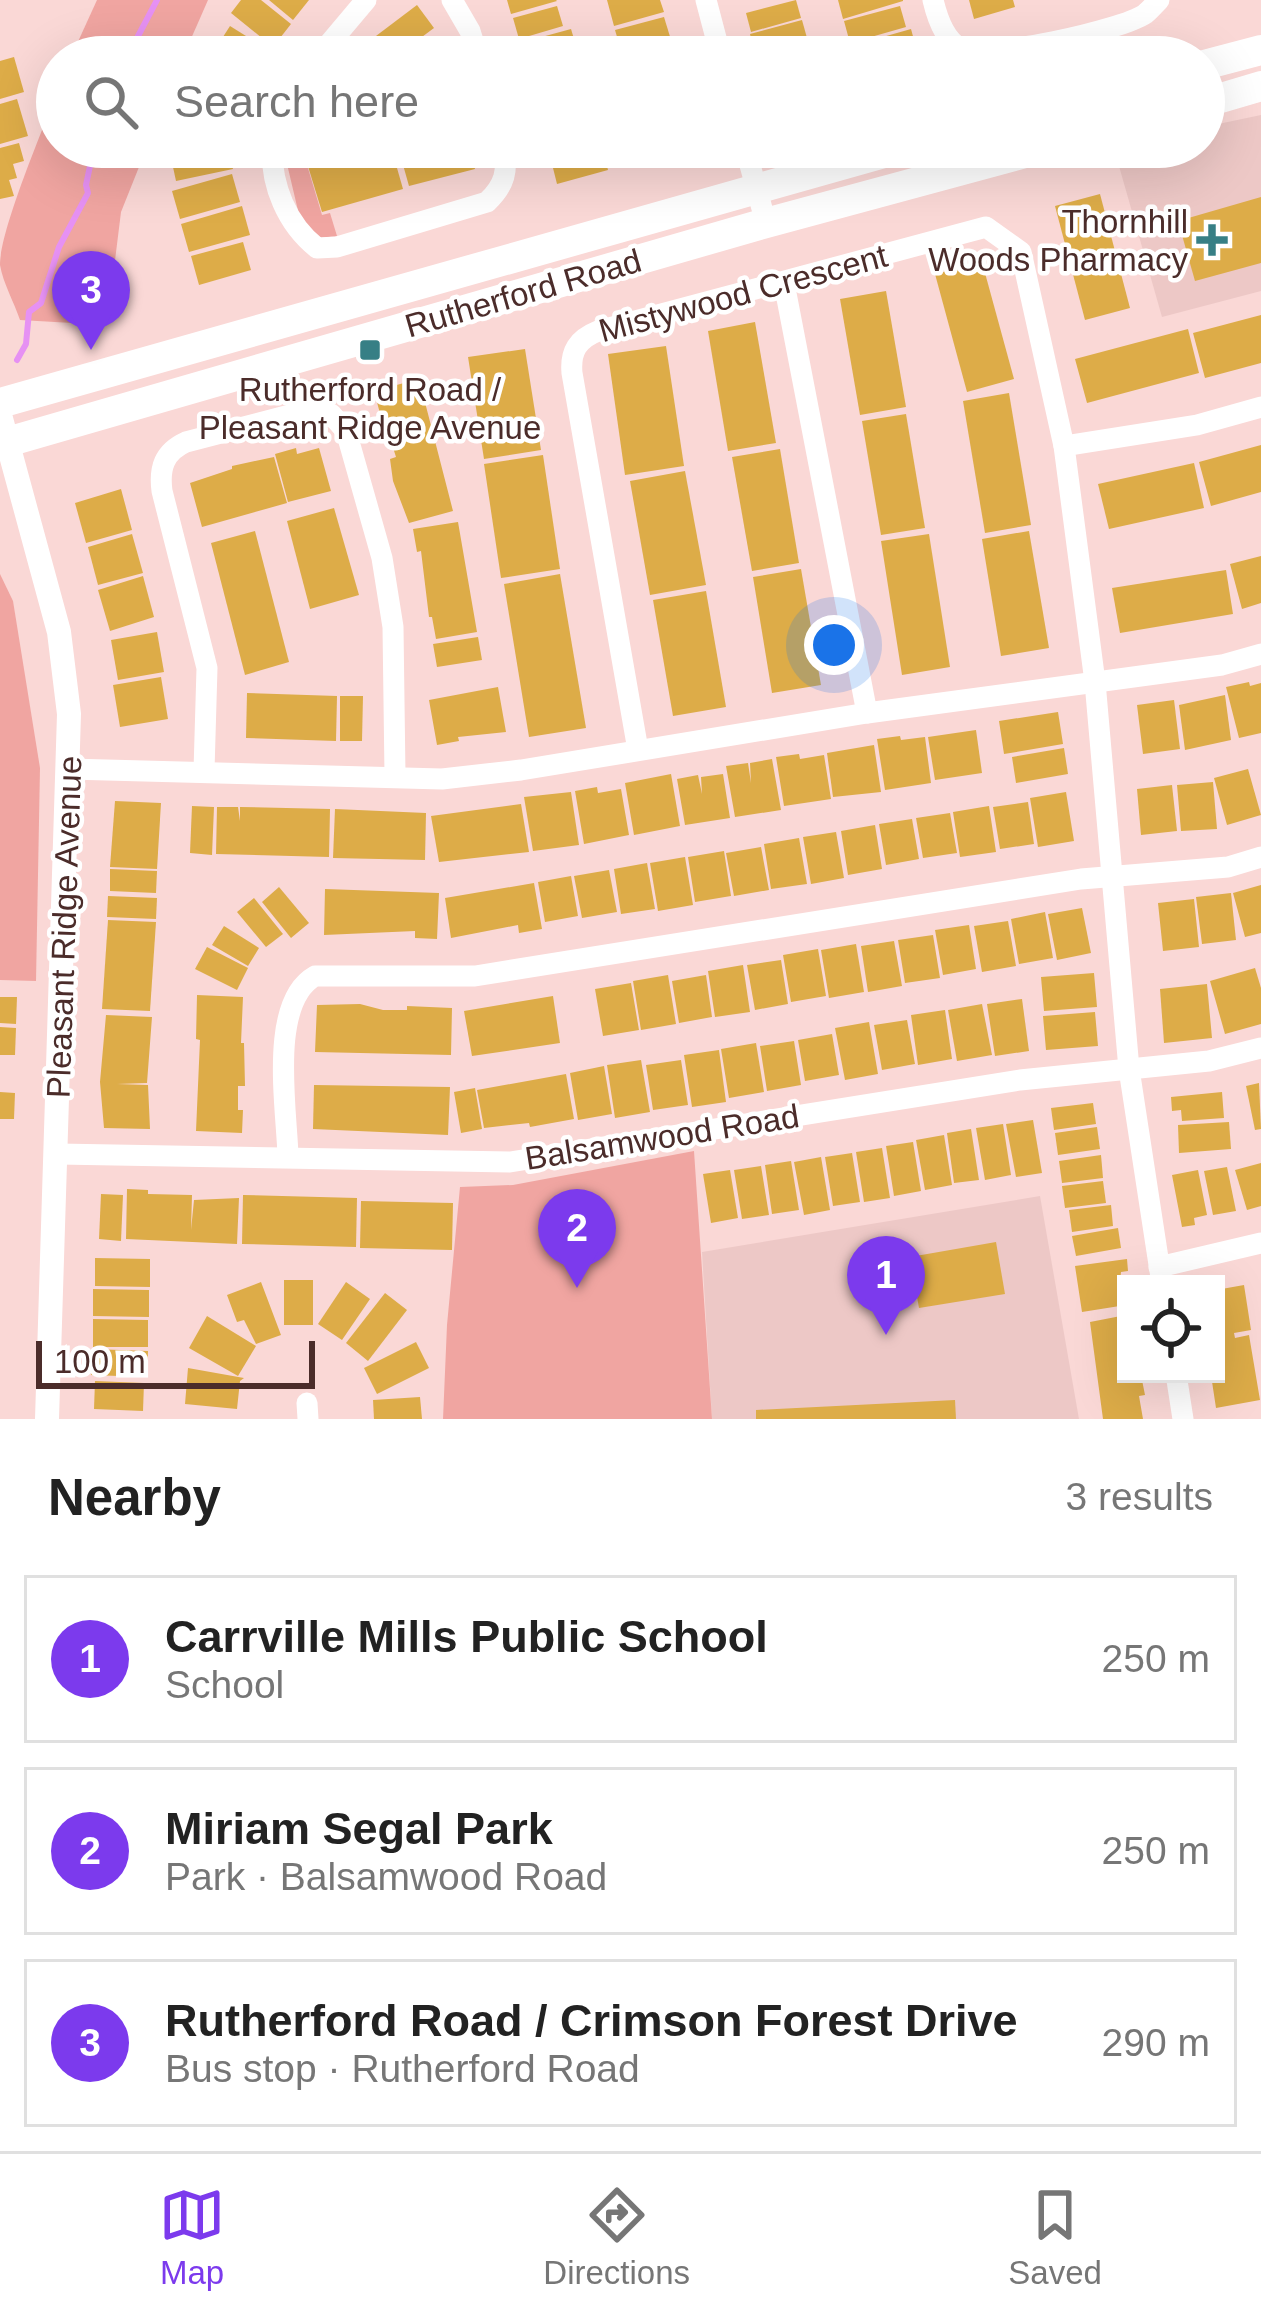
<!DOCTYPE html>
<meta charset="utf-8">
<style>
:root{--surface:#fff;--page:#f2f2f2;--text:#222;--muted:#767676;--line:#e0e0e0;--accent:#7c3aed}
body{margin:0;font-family:Helvetica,sans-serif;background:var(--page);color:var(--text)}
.controls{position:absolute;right:36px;bottom:36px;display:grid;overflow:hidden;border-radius:0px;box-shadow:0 12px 48px #0002}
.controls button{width:108px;height:108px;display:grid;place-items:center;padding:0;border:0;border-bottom:3px solid var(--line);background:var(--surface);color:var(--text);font:60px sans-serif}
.scale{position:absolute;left:36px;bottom:30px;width:279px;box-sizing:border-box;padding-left:12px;border:6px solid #4b2c2a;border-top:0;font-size:33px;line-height:42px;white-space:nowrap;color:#4b2c2a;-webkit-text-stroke:9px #fff;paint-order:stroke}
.you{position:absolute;left:834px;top:645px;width:42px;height:42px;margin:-30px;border:9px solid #fff;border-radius:50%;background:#1a73e8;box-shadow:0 0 0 18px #1a73e833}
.badge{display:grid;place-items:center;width:78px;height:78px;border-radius:50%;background:var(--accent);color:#fff;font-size:39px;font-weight:700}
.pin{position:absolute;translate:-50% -99px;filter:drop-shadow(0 3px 6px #0008)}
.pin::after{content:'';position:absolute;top:63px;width:42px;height:36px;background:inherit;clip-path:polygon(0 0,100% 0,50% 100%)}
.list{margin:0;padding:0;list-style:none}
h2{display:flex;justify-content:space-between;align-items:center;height:156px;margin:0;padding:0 48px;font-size:51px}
h2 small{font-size:39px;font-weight:400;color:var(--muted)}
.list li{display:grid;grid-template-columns:78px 1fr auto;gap:36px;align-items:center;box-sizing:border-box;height:168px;margin:0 24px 24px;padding:0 24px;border:3px solid var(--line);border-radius:0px}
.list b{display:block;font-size:45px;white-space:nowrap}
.list p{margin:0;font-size:39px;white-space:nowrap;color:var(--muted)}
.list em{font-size:39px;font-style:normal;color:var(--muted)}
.icon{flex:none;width:66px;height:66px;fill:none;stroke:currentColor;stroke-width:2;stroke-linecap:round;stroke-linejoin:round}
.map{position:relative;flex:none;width:1261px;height:1419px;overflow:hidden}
.search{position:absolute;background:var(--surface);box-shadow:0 12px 48px #0002;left:36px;right:36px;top:36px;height:132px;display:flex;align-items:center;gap:30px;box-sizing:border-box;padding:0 42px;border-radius:66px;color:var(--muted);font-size:45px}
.sheet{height:732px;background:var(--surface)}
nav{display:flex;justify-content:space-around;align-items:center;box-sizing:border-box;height:168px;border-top:3px solid var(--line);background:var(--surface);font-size:33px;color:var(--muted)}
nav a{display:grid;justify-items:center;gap:6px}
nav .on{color:var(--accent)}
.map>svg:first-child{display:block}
.built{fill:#edc8c6}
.green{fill:#f0a5a1}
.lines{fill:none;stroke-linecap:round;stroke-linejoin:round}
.stream{stroke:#e691f3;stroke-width:6}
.building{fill:#ddac48}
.minor{stroke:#fff;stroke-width:21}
.tertiary{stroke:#fff;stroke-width:24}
.secondary{stroke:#fff;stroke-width:30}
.poi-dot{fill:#377f85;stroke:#fff;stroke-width:4.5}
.labels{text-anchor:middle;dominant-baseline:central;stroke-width:9;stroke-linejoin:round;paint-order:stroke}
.poi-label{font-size:33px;fill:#4b2c2a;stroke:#fff;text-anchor:end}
.street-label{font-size:33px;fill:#4b2c2a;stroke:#fff}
</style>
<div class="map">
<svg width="1261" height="1419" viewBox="0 0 1261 1419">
<rect width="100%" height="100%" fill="#fad8d6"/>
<!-- built -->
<g class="built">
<path d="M1261,115V291L1162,317L1117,159L1137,147H1204V127Z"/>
<path d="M1040,1196L1079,1419H712L702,1252Z"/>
</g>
<!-- green -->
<g class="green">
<path d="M97,0H208L183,57H71Z"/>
<path d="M57,92V147H147L121,212L107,325L20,320C14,302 3,283 0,265C0,230 43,129 57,92Z"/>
<path d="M283,147H294L297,167L307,165L322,215L330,213L337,236L320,238L300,219Z"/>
<path d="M0,574L13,601L40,768L36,981L0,980Z"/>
<path d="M694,1151L712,1419H443L447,1325L460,1187L513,1185Z"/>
</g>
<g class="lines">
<!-- stream -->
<g class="stream">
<path d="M127,57L157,0"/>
<path d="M17,360L26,344L29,312L41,303L59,247L88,193L86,185L94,147"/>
</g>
</g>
<!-- building -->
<g class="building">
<path d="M241,0H261L291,24L273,47L231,13Z"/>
<path d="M269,0H309L293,20Z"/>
<path d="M507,0H556L557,1L511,14Z"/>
<path d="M607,0H660L664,12L614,26Z"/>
<path d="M796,0L801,18L751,32L746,13Z"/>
<path d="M838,0H903V1L843,19Z"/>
<path d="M969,0H1013L1015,7L974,19Z"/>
<path d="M417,5L434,28L395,57H385L372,39Z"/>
<path d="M557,6L563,26L519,39L513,18Z"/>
<path d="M900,6L906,27L850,43L844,21Z"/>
<path d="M664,17L675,53L623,57L615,30Z"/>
<path d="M802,20L807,38L754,52L750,34Z"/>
<path d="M230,26L265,48L259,57H225L214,51Z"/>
<path d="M571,29L577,49L549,57H520L516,44Z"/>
<path d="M911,29L917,51L895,57H854L851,46Z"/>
<path d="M807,40L812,57H752V56Z"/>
<path d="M14,57L24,92L0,99V61Z"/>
<path d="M17,99L28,136L0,144V104Z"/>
<path d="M19,143L24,161L13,164L17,178L9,180L14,196L0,199V148Z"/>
<path d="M198,147H228L233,169L176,181L170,153Z"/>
<path d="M361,147H391L403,189L322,212L307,163Z"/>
<path d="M398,147H469L475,169L409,186Z"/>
<path d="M603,150L608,170L557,184L552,164Z"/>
<path d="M232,174L240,202L180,219L172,191Z"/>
<path d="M1100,194L1130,308L1085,320L1055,206Z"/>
<path d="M1261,197V263L1195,281L1178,221Z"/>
<path d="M242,206L250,235L189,252L181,224Z"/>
<path d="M243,242L251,270L199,285L191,256Z"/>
<path d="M982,262L1014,379L967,392L935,274Z"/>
<path d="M886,291L906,407L860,415L840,299Z"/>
<path d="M1261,315V363L1205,378L1193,333Z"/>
<path d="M755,322L776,443L728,451L708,331Z"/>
<path d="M1188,329L1199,373L1087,403L1075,359Z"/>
<path d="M666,346L684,466L625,475L608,354Z"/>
<path d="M525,349L541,450L484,459L468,357Z"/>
<path d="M419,379L453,511L409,523L393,481L390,459L396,457L389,435L386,436L374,391Z"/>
<path d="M1009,393L1031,525L985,533L963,401Z"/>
<path d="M906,414L925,528L881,535L862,421Z"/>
<path d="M1261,445V492L1211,506L1199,462Z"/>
<path d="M296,448L297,454L319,448L331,491L288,502L275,454Z"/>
<path d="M780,449L799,563L752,571L732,457Z"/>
<path d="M543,455L560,569L501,578L484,464Z"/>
<path d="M274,457L287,503L202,527L190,483L232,469V466Z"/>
<path d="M1194,463L1204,508L1109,529L1098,484Z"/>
<path d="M685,471L706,585L650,595L630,481Z"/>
<path d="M121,489L132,530L86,543L75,503Z"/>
<path d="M334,508L359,595L310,609L287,521Z"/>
<path d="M458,522L477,632L436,639L432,617H429L421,551L417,552L413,529Z"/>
<path d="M255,531L289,662L245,675L211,543Z"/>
<path d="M1029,531L1049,648L1001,656L982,539Z"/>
<path d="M132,534L143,573L98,585L88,547Z"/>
<path d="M929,534L950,667L902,675L881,541Z"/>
<path d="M1261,556V603L1242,609L1230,564Z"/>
<path d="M801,569L821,685L772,693L753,577Z"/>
<path d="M1226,570L1233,614L1120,633L1112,588Z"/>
<path d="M560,574L586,728L529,737L504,584Z"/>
<path d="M143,576L154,617L110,631L98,590Z"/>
<path d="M706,591L726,707L673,716L653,600Z"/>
<path d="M157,632L164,672L118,680L111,640Z"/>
<path d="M478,637L482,660L437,667L433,644Z"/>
<path d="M161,677L168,719L120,727L113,685Z"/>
<path d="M1249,682L1250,686L1261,683V733L1239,738L1226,687Z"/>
<path d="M498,687L506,732L458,737L459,741L437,745L429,700Z"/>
<path d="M247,693L337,696L336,741L246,738Z"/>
<path d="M1225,695L1231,740L1185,750L1179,705Z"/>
<path d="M340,696H363L362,741H340Z"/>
<path d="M1174,700L1180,749L1143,754L1137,705Z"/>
<path d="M1058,712L1063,744L1004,754L999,721Z"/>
<path d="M976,730L982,773L935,780L928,737Z"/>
<path d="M900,736L901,740L925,737L931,783L885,790L877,739Z"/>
<path d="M874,745L881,792L833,797L827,753Z"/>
<path d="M1064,748L1068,774L1016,783L1012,757Z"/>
<path d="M799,754L800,759L824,755L831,799L784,806L776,757Z"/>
<path d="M772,759L781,810L735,817L726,766L748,763L751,783L750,763Z"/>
<path d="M1248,769L1261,815L1227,825L1214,778Z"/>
<path d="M671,774L680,826L634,835L625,783Z"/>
<path d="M723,774L730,818L685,825L677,779L698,775L702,794L701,777Z"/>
<path d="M1213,782L1217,829L1181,831L1177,785Z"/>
<path d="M1172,785L1177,831L1141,835L1137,789Z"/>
<path d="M597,787L598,793L621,789L629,835L584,844L575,791Z"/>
<path d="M571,792L579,845L533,851L524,797Z"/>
<path d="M1066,792L1074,841L1038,847L1030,798Z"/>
<path d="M115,801L161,803L157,869L110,867Z"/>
<path d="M1028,802L1034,844L1000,849L993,807Z"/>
<path d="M521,804L529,852L439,862L431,816Z"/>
<path d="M192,806L214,807L212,855L190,853Z"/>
<path d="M989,806L996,852L960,857L953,812Z"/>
<path d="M217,807H238L240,821V807L330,809L329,857L216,854Z"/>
<path d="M335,809L426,813L425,860L333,858Z"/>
<path d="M950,813L957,853L923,858L916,818Z"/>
<path d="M912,819L919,859L886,865L879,824Z"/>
<path d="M875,825L882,869L848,875L841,831Z"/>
<path d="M836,832L844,878L811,884L803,837Z"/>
<path d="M799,838L807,884L771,889L764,844Z"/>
<path d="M761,847L769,890L734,896L726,853Z"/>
<path d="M724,851L731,896L695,902L688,857Z"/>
<path d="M685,857L693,905L658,911L650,863Z"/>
<path d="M647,863L655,909L621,914L614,869Z"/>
<path d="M110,869L157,871L156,893L110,891Z"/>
<path d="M609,870L617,912L582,918L574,876Z"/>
<path d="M571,876L578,916L545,922L538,882Z"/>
<path d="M534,883L542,929L519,933L518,925L451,938L445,898Z"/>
<path d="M1261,885V933L1245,937L1233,893Z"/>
<path d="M279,887L309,923L291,938L262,902Z"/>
<path d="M325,889L439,893L437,939L415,938V931L324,935Z"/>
<path d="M1231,893L1236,940L1202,944L1196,897Z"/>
<path d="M108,896L157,898L156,919L107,917Z"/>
<path d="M254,898L283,934L266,947L237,912Z"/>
<path d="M1194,899L1199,947L1163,951L1158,903Z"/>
<path d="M1082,908L1091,953L1057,960L1048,914Z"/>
<path d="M1045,912L1053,958L1019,964L1011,919Z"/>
<path d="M108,920L156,922L150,1011L102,1009Z"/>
<path d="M1008,921L1016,966L982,972L974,926Z"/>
<path d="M969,925L976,969L943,975L935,930Z"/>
<path d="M224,926L259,948L248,966L212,945Z"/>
<path d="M933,935L940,978L905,983L898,940Z"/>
<path d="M894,941L902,986L868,992L861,946Z"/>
<path d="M856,944L864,992L829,998L821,950Z"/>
<path d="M207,947L248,968L237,990L195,969Z"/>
<path d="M818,949L826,996L791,1002L783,955Z"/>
<path d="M781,960L788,1004L755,1010L747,965Z"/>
<path d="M743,965L750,1012L715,1017L708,971Z"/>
<path d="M1255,968L1261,988V1024L1225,1034L1210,981Z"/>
<path d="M1094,973L1097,1007L1044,1011L1041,977Z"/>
<path d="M668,975L676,1024L641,1030L633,981Z"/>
<path d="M706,975L712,1017L679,1023L672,981Z"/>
<path d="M631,983L639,1030L603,1036L595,989Z"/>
<path d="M1207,984L1212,1038L1164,1043L1160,989Z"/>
<path d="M197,995L243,997L241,1043H244L245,1086H238V1110H243L242,1133L196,1131L200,1040L196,1039Z"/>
<path d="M553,996L560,1043L472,1056L464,1011Z"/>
<path d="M0,997H17L16,1024L0,1023Z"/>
<path d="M1022,999L1029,1051L995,1056L987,1004Z"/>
<path d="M360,1004L383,1010H407V1006L452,1008L451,1055L315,1052L317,1005Z"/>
<path d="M982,1004L992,1055L957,1061L948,1010Z"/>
<path d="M945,1010L952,1059L918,1065L911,1015Z"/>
<path d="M1095,1012L1098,1046L1046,1050L1043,1016Z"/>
<path d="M106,1015L152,1017L147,1083L117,1084L148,1085L150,1129L104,1128L100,1082Z"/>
<path d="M907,1020L915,1064L882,1070L874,1025Z"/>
<path d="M869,1022L878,1074L845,1080L835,1028Z"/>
<path d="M0,1027L16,1028L15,1055H0Z"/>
<path d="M832,1034L839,1075L805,1081L798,1040Z"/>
<path d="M794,1041L801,1085L767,1091L760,1046Z"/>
<path d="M756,1043L764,1092L729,1098L721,1049Z"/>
<path d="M719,1050L726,1102L692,1107L684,1055Z"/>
<path d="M641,1060L650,1112L615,1118L607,1065Z"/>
<path d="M681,1060L688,1105L653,1110L646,1065Z"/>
<path d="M604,1066L612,1114L578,1120L570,1073Z"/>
<path d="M566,1074L574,1119L530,1127L529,1123L484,1128L477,1090Z"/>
<path d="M1259,1083L1261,1129L1255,1130L1246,1086Z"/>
<path d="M314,1085L450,1087L448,1135L313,1129Z"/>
<path d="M475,1088L482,1129L461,1133L454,1092Z"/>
<path d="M0,1092L15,1093L14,1119H0Z"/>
<path d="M1222,1092L1224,1118L1182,1121L1181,1110L1172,1111L1171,1097Z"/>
<path d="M1093,1103L1096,1124L1054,1130L1051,1108Z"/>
<path d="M1033,1120L1042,1173L1016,1177L1006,1124Z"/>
<path d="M1229,1122L1231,1149L1179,1153L1178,1125Z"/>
<path d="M1003,1124L1011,1175L985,1180L976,1128Z"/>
<path d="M1097,1127L1100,1149L1058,1155L1055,1133Z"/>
<path d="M971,1129L979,1180L954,1183L947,1133Z"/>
<path d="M944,1135L952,1185L925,1190L916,1140Z"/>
<path d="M913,1142L921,1191L894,1196L886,1146Z"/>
<path d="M882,1148L890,1198L864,1202L856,1152Z"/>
<path d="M852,1153L860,1202L833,1206L825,1157Z"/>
<path d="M1101,1155L1103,1178L1062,1183L1059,1161Z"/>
<path d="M821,1157L830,1210L804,1215L794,1162Z"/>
<path d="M791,1161L799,1210L772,1214L765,1165Z"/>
<path d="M1261,1163V1206L1247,1210L1235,1170Z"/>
<path d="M761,1166L769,1215L742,1219L734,1170Z"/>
<path d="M1227,1167L1236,1211L1213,1215L1204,1171Z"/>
<path d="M730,1170L738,1218L711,1223L703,1174Z"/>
<path d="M1198,1170L1207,1215L1194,1218L1195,1225L1182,1227L1172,1175Z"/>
<path d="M1103,1181L1106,1203L1065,1208L1062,1186Z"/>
<path d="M127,1189L148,1190V1194L192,1195L191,1230L194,1200L239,1198L237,1244L126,1239Z"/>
<path d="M101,1194L123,1195L121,1241L99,1239Z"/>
<path d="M243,1195L357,1198L356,1247L242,1244Z"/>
<path d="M361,1201L453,1203L452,1250L360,1248Z"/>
<path d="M1111,1205L1113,1226L1072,1232L1069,1210Z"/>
<path d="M1118,1228L1121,1248L1076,1256L1072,1236Z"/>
<path d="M996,1242L1005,1294L919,1308L910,1257Z"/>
<path d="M95,1258L150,1259V1287L95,1286Z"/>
<path d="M1127,1259L1128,1271L1121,1272L1120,1282L1122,1293L1126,1292V1305L1082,1312L1075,1266Z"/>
<rect x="284" y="1280" width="29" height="45"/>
<path d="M261,1282L281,1335L256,1344L244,1320L237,1322L227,1295Z"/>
<path d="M346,1282L370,1299L342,1340L318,1324Z"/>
<path d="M1244,1285L1251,1330L1234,1333L1235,1338L1249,1335L1260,1400L1216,1408L1211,1375L1221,1373L1216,1346V1290Z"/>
<path d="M93,1289L149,1290V1317L93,1316Z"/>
<path d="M385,1293L407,1310L368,1361L346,1343Z"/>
<path d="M1126,1315V1374H1137L1138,1381L1142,1380L1145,1395L1139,1396L1143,1419H1103L1090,1322Z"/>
<path d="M207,1316L256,1346L238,1376L189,1348Z"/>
<path d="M93,1319L148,1320V1347H93Z"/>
<path d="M416,1342L429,1368L377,1394L364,1368Z"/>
<path d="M92,1349L148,1351L147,1377L91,1375Z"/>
<path d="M188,1368L244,1378L240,1381L237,1409L185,1404Z"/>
<path d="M95,1381L144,1383L143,1411L94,1409Z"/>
<path d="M420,1397L422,1419H374L373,1400Z"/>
<path d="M955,1400L956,1419H756V1410Z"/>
</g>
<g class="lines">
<!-- minor -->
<g class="minor">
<path d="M452,0L470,31L478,57"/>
<path d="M706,0L721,57"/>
<path d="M933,0C937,17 944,39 960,48C985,61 1122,30 1145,14C1150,10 1154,5 1159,0"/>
<path d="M318,57L366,0"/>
<path d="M272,147C271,186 287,224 317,248L337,247L487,202C505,185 508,171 504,147"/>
<path d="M745,147L766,223"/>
<path d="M784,283L867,713"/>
<path d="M1064,446L1197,425L1261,407"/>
<path d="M638,750L572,373C570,351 578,339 598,331L986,227L1021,252L1064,446L1095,682L1129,1069L1162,1284"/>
<path d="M69,769L442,779L521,770L867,713L1222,665L1261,654"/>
<path d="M204,771L207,668L162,491C159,468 164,452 186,442L313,409L331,414L346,431L382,558L393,627L395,775"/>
<path d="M58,1154L510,1162L1020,1080L1209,1061L1261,1048"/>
<path d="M288,1157C287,1110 268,1003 315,976H475L1081,879L1228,867L1261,857"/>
<path d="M1159,1267L1261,1243"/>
<path d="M1176,1374L1183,1419"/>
<path d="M307,1403L308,1419"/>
</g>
<!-- tertiary -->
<path class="tertiary" d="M0,415L59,632L69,714L47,1419"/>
<!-- secondary -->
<g class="secondary">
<path d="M1204,65L1261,50"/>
<path d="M1204,103L1261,86"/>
<path d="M0,403L905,147"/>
<path d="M0,444L766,223L1047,147"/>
</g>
</g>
<!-- markers -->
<g class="poi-dot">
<path d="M1206 222h12v12h12v12h-12v12h-12v-12h-12v-12h12z"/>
<rect x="358" y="338" width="24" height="24" rx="6"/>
</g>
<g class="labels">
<!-- poi labels -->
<g class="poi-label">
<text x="1188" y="221">Thornhill<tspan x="1188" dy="38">Woods Pharmacy</tspan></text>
<text x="370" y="389" text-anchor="middle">Rutherford Road /<tspan x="370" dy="38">Pleasant Ridge Avenue</tspan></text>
</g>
<!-- street labels -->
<g class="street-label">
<text transform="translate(523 293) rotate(-16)">Rutherford Road</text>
<text transform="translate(743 293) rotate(-15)">Mistywood Crescent</text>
<text transform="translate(64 927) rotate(-88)">Pleasant Ridge Avenue</text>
<text transform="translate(662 1137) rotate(-9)">Balsamwood Road</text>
</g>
</g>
</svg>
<div class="controls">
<button><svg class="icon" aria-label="locate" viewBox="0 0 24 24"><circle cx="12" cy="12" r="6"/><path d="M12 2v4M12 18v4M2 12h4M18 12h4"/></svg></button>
</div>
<div class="scale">100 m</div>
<div class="you"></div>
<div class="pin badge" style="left:886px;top:1335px">1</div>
<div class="pin badge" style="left:577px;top:1288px">2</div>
<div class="pin badge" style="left:91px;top:350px">3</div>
<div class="search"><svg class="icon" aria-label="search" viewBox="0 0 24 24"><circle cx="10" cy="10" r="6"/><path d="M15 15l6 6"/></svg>Search here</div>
</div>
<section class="sheet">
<h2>Nearby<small>3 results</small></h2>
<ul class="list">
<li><span class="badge">1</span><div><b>Carrville Mills Public School</b><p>School</p></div><em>250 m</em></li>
<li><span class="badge">2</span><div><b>Miriam Segal Park</b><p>Park · Balsamwood Road</p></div><em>250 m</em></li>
<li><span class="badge">3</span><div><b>Rutherford Road / Crimson Forest Drive</b><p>Bus stop · Rutherford Road</p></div><em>290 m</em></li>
</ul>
</section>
<nav>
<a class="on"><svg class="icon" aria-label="map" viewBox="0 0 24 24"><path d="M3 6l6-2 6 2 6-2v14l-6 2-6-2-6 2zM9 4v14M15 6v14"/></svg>Map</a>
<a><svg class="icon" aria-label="directions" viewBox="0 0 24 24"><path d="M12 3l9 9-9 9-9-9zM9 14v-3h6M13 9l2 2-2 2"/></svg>Directions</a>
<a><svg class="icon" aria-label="saved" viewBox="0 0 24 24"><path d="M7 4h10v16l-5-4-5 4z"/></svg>Saved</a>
</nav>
